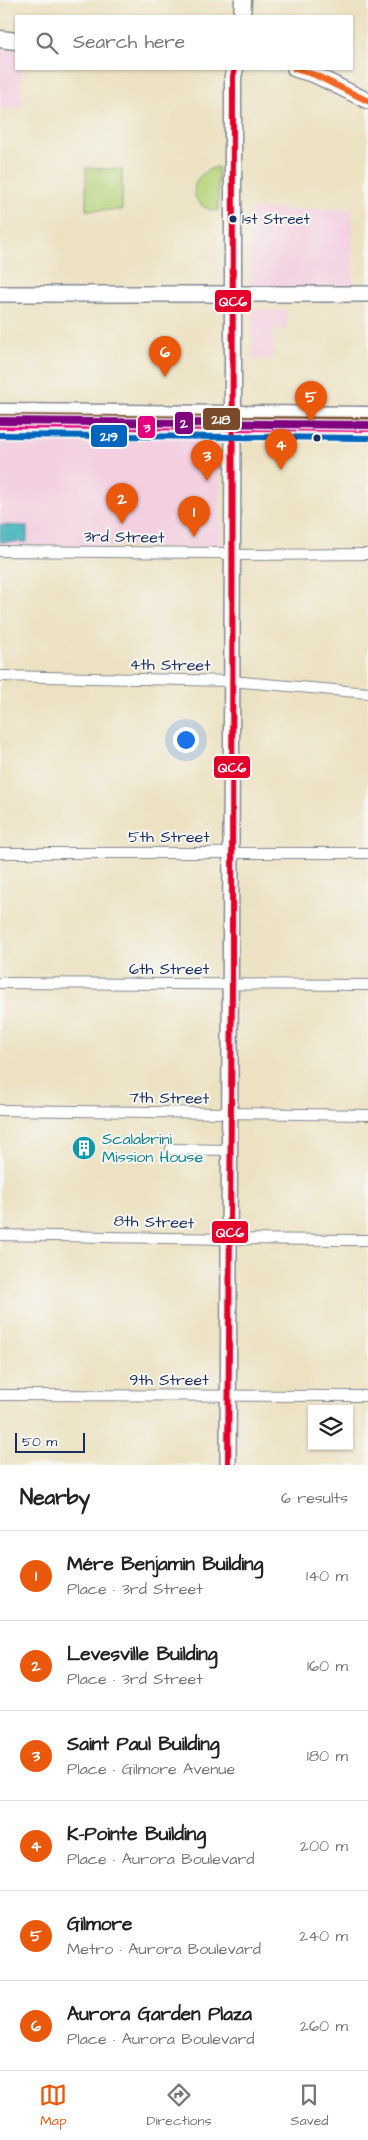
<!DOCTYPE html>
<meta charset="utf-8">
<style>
:root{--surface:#fff;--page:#f2f2f2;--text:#222;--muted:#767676;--line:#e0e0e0;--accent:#ea580c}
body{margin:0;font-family:"Architects Daughter",sans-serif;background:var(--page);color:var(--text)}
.controls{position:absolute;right:15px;bottom:15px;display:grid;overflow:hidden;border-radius:0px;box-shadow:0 1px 4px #0004}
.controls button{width:45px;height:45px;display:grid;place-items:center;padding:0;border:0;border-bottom:1px solid var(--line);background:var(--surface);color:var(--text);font:25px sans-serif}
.scale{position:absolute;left:15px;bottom:12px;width:70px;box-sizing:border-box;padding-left:5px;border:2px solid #1b2f5e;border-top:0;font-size:14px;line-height:18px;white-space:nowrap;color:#1b2f5e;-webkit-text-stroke:4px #f6f6f2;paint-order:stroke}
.you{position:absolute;left:185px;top:739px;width:18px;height:18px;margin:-12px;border:4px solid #fff;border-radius:50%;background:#1a73e8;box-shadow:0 0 0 8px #1a73e833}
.badge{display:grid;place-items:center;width:32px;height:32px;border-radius:50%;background:var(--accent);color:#fff;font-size:16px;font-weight:700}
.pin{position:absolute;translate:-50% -41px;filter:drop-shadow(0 1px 2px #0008)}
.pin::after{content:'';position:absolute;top:26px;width:18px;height:15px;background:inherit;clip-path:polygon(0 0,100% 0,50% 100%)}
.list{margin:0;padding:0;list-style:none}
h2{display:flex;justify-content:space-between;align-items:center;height:65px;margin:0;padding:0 20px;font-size:21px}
h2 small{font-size:16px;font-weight:400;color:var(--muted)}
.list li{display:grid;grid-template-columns:32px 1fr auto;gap:15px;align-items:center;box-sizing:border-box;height:90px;padding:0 20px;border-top:1px solid var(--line)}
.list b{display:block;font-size:19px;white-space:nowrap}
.list p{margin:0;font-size:16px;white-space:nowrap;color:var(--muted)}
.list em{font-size:16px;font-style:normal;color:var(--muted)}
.icon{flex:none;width:28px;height:28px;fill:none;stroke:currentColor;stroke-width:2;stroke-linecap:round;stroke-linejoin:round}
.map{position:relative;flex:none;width:368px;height:1465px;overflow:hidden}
.search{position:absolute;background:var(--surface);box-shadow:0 1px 4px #0004;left:15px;right:15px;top:15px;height:55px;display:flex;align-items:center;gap:12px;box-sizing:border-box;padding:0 18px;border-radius:0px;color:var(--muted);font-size:19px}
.sheet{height:605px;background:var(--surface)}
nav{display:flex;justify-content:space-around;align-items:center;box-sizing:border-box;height:70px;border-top:1px solid var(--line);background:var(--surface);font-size:14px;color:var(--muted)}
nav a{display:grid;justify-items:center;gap:2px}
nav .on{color:var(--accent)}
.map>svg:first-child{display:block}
.built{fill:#f3cfe0}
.green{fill:#b6d47b;stroke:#68826c}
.water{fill:#44b4bb;stroke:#30728c}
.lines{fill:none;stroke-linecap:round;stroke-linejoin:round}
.street-casing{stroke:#848890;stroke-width:12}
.secondary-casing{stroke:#848890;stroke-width:18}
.primary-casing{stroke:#848890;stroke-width:19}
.street{stroke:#fff;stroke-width:10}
.secondary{stroke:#fff;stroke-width:15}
.primary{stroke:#fff;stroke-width:16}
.bus-1-casing{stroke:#f6f6f2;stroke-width:10}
.bus-2-casing{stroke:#f6f6f2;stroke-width:10}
.bus-3-casing{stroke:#f6f6f2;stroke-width:10}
.bus-4-casing{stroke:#f6f6f2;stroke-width:10}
.bus-5-casing{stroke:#f6f6f2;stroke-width:10}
.bus-1{stroke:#e4002b;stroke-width:6}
.bus-2{stroke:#e5007d;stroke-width:6}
.bus-3{stroke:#0065bd;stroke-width:6}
.bus-4{stroke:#7a4b2a;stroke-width:6}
.bus-5{stroke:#f26522;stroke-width:6}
.metro-1-casing{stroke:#f6f6f2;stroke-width:11}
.metro-1{stroke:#800080;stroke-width:8}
.bus-dot{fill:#1b2f5e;stroke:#f6f6f2;stroke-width:2}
.labels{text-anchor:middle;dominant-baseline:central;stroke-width:4;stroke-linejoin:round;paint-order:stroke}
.bus-label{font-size:15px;fill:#1b2f5e;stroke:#f6f6f2;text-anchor:start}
.street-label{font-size:16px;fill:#1b2f5e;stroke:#f6f6f2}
.culture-label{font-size:16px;fill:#0d838f;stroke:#f6f6f2;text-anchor:start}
.line-badge{stroke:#f6f6f2;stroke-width:2}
.badge-label{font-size:14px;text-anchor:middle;font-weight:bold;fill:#fff}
</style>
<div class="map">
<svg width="368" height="1465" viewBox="0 0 368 1465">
<rect width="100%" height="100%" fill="#f6f6f2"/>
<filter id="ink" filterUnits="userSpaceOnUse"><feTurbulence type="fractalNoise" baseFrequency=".02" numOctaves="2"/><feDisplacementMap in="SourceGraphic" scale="10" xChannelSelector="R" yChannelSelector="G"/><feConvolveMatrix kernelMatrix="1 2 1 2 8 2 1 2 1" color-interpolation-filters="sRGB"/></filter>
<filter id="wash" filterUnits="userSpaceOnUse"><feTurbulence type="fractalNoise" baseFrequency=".0096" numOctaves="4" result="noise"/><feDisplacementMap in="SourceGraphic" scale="20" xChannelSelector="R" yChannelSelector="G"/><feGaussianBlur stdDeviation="1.12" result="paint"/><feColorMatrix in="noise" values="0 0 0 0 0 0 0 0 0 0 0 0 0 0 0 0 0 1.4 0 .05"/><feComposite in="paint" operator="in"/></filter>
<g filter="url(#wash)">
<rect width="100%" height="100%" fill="#ece1c1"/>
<!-- built -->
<g class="built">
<path d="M0,48L16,49V69H22L21,107L0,108Z"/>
<path d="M250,209H352L353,287H250Z"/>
<path d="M252,310H287V329H273V359L252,360Z"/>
<path d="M0,432H182L183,437H190L191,434L215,435L219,443L221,548L0,545Z"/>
</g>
<!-- green -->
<g class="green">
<path d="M218,167V211C187,209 186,173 218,167Z"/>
<path d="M86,168L122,169V210H86Z"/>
</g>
<!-- water -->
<path class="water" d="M0,525L27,526V542H0Z"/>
</g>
<g filter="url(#ink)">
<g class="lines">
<!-- street casing -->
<g class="street-casing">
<g id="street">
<path d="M0,551L220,553L233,555L368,554"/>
<path d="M0,676L231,681L368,693"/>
<path d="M0,853H368"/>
<path d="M0,983L368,985"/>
<path d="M0,1110L368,1115"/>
<path d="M171,1149L230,1150"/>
<path d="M0,1235C123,1237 245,1240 368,1240"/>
<path d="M0,1395L368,1396"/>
</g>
</g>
<!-- secondary casing -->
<g class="secondary-casing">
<g id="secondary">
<path d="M295,69L315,75L368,101"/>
<path d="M0,294H368"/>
<path d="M228,1465L233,428"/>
</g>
</g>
<!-- primary casing -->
<g class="primary-casing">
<g id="primary">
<path d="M242,16L243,0"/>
<path d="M0,39L16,41"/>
<path d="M0,412L368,415"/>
<path d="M233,424V76L235,69"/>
<path d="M0,426L368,429"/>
</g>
</g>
<!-- street -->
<use href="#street" class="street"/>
<!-- secondary -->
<use href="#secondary" class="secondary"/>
<!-- primary -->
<use href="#primary" class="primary"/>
<!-- bus-1 casing -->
<g class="bus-1-casing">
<path id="bus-1" d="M228,1465L232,984L233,76L235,69"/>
</g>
<!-- bus-2 casing -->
<g class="bus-2-casing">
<path id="bus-2" d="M0,426L368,429"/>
</g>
<!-- bus-3 casing -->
<g class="bus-3-casing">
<path id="bus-3" d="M0,435L368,438"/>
</g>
<!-- bus-4 casing -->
<g class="bus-4-casing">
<path id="bus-4" d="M0,417L368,420"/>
</g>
<!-- bus-5 casing -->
<g class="bus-5-casing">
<path id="bus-5" d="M295,69L315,75L368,101"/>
</g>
<!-- bus-1 -->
<use href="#bus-1" class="bus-1"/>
<!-- bus-2 -->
<use href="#bus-2" class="bus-2"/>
<!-- bus-3 -->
<use href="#bus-3" class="bus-3"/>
<!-- bus-4 -->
<use href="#bus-4" class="bus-4"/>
<!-- bus-5 -->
<use href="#bus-5" class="bus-5"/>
<!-- metro-1 casing -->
<g class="metro-1-casing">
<path id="metro-1" d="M0,421L368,425"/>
</g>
<!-- metro-1 -->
<use href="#metro-1" class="metro-1"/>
</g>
</g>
<!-- icons -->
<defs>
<g id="building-disc" transform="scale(1.25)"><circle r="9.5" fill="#0f9aa8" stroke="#f6f6f2"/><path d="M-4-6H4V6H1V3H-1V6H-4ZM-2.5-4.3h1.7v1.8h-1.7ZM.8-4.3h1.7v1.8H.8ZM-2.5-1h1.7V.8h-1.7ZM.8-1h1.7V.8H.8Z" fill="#fff"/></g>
</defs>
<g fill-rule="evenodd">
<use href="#building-disc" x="84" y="1148"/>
</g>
<!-- markers -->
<g class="bus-dot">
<circle cx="233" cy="219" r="4.5"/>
<circle cx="317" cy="438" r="4.5"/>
</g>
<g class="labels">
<!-- bus labels -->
<g class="bus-label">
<text x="242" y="219">1st Street</text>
</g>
<!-- street labels -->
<g class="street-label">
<text transform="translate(124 537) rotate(1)">3rd Street</text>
<text transform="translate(170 665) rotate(1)">4th Street</text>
<text x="169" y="837">5th Street</text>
<text x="169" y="969">6th Street</text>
<text transform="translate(169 1098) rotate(1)">7th Street</text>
<text transform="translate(154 1222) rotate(2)">8th Street</text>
<text x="169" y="1380">9th Street</text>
</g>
<!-- culture labels -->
<g class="culture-label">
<text x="102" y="1139">Scalabrini<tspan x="102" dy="18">Mission House</tspan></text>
</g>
</g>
<g class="line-badge">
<rect x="214" y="289" width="38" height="24" rx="5" fill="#e4002b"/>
<rect x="202" y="407" width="39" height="24" rx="5" fill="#7a4b2a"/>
<rect x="174" y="411" width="20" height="24" rx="5" fill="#800080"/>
<rect x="137" y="415" width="19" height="24" rx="5" fill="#e5007d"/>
<rect x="90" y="424" width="38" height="24" rx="5" fill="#0065bd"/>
<rect x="213" y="755" width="38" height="24" rx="5" fill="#e4002b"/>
<rect x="211" y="1220" width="38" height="24" rx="5" fill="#e4002b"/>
</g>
<g class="badge-label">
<text x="233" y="306">QC6</text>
<text x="221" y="424">218</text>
<text x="184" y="428">2</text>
<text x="147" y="432">3</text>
<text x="109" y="441">219</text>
<text x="232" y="772">QC6</text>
<text x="230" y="1237">QC6</text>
</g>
</svg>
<div class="controls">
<button><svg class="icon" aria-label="layers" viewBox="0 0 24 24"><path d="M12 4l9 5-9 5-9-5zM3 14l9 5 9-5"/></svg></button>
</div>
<div class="scale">50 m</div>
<div class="you"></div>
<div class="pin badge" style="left:194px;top:537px">1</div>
<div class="pin badge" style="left:122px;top:524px">2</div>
<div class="pin badge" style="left:207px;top:481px">3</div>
<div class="pin badge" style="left:281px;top:470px">4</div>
<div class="pin badge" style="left:311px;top:422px">5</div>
<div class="pin badge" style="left:165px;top:377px">6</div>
<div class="search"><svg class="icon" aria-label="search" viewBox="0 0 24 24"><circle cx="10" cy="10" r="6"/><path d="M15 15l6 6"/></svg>Search here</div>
</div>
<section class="sheet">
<h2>Nearby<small>6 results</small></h2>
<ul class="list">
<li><span class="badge">1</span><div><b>Mére Benjamin Building</b><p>Place · 3rd Street</p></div><em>140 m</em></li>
<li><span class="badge">2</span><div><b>Levesville Building</b><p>Place · 3rd Street</p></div><em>160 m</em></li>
<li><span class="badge">3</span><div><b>Saint Paul Building</b><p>Place · Gilmore Avenue</p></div><em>180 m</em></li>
<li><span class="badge">4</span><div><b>K-Pointe Building</b><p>Place · Aurora Boulevard</p></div><em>200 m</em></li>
<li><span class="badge">5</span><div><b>Gilmore</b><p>Metro · Aurora Boulevard</p></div><em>240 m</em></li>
<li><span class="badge">6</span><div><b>Aurora Garden Plaza</b><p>Place · Aurora Boulevard</p></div><em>260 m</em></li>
</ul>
</section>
<nav>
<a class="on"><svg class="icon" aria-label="map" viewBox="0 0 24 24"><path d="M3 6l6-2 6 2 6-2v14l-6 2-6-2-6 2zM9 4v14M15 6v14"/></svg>Map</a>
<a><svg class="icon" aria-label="directions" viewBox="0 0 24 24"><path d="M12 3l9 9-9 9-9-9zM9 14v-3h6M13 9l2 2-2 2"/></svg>Directions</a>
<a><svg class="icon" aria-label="saved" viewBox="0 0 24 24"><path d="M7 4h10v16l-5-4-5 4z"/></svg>Saved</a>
</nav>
